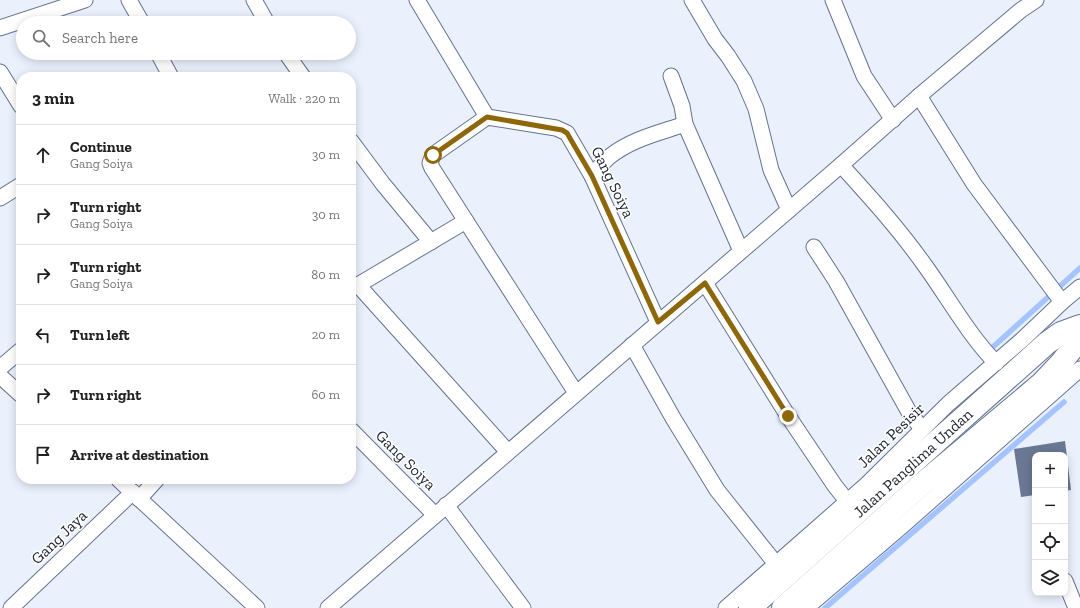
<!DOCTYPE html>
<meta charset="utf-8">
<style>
:root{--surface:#fff;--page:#f6f6f6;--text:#222;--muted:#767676;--line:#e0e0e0}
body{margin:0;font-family:"Zilla Slab",serif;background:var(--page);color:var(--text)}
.controls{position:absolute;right:12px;bottom:12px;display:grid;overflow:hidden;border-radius:8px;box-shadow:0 2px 10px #0003}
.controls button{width:36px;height:36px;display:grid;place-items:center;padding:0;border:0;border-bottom:1px solid var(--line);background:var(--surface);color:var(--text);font:20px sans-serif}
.stop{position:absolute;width:12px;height:12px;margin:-9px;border:3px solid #8d670a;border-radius:50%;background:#fff}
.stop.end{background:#8d670a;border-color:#fff;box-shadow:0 1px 4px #0008}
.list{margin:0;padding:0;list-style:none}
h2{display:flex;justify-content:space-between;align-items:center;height:52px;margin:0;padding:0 16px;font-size:17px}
h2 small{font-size:13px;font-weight:400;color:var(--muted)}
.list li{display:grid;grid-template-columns:26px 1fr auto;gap:12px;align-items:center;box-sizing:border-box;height:60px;padding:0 16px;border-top:1px solid var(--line)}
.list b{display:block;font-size:15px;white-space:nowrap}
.list p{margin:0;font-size:13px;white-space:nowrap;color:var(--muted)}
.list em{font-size:13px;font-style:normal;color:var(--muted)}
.icon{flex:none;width:22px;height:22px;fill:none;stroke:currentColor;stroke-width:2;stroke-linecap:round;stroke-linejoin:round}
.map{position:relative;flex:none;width:1080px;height:608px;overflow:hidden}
.search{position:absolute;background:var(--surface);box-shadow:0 2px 10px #0003;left:16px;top:16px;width:340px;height:44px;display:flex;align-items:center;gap:10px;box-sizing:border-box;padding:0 14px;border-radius:22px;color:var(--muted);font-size:15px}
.panel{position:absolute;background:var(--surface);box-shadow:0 2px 10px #0003;left:16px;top:72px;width:340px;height:412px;border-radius:16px}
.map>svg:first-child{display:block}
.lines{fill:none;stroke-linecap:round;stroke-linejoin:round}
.stream{stroke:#a4c3ff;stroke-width:5.5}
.building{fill:#6a7894}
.minor-casing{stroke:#65738f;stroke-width:17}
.primary-casing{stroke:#65738f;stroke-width:24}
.minor{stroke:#fff;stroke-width:15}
.primary{stroke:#fff;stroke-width:22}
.route{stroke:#8d670a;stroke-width:5}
.labels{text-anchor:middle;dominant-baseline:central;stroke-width:3;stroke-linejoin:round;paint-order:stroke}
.street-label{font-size:16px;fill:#1c222d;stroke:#fff}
</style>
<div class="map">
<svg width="1080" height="608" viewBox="0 0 1080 608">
<rect width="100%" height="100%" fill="#eaf1fd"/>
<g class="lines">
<!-- stream -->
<g class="stream">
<path d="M993,347L1080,268"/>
<path d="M825,608L1064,402"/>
</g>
</g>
<!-- building -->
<path class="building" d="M1065,441L1071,490L1065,491V455H1035V495L1021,497L1014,449Z"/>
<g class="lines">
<!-- minor casing -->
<g class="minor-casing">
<g id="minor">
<path d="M129,0L142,23"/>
<path d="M254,0L267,23"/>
<path d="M417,0L487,117"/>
<path d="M692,0L715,39L728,56L744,81L756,109L771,170L789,210"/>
<path d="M833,0L864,76L893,120"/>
<path d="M0,28L85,0"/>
<path d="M158,53L171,77"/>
<path d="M286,53L303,77"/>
<path d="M0,72L21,106"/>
<path d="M671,76L682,106L685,124"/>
<path d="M919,96L974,184L1062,302"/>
<path d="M351,141L383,184L431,242"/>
<path d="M841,165C871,198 900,230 926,267C949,299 968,334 996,363"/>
<path d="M592,176C598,169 603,162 609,157C631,139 659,133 685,124L741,251"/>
<path d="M0,198L21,185"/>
<path d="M466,221L358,285L508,452"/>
<path d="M814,247L836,281L909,412L922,429"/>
<path d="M705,283L788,416L835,486L847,501"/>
<path d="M632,345L673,418L717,490L776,564"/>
<path d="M0,368L21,350"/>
<path d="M0,376L21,395"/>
<path d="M576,393L432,168L430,163L433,155L487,117L556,128L567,133L592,176L658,322"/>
<path d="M351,430L435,515"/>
<path d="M118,479L257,608"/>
<path d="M139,499L157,479"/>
<path d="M446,505L523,608"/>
<path d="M1065,581L1076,608"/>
<path d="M11,608L133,492"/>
<path d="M328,608L841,165L919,96L1021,10L1036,0"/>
<path d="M726,608L865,486L948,404L1023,339L1062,302L1080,287"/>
<path d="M806,608L901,527L1080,369"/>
</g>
</g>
<!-- primary casing -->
<g class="primary-casing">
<g id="primary">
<path d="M750,608L1047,343L1061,333L1080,326"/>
<path d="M783,608L922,484L1041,384L1061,363L1072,349L1080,334"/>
</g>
</g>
<!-- minor -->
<use href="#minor" class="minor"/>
<!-- primary -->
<use href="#primary" class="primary"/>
</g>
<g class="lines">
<!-- route -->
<path class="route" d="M433,155L487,117L562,130L567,133L571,140L592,176L658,322L705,283L788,416"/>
</g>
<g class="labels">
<!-- street labels -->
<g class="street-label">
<text transform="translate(613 182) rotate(64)">Gang Soiya</text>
<text transform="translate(891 435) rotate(-44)">Jalan Pesisir</text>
<text transform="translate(406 460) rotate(45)">Gang Soiya</text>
<text transform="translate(913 463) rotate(-42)">Jalan Panglima Undan</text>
<text transform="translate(59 537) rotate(-44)">Gang Jaya</text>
</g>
</g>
</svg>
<div class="controls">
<button>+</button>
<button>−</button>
<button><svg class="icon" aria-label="locate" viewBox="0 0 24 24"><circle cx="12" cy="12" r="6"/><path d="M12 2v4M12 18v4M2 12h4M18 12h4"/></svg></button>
<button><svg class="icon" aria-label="layers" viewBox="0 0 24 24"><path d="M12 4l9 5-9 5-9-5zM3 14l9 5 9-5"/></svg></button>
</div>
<div class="stop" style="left:433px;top:155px"></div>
<div class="stop end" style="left:788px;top:416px"></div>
<div class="search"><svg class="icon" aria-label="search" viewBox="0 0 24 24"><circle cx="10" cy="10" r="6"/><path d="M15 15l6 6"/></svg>Search here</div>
<section class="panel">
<h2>3 min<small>Walk · 220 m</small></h2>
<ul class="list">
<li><svg class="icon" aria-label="ahead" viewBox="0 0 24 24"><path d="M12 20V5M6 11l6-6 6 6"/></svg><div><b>Continue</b><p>Gang Soiya</p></div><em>30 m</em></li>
<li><svg class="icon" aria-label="right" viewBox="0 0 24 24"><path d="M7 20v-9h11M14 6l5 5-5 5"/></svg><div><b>Turn right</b><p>Gang Soiya</p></div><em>30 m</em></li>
<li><svg class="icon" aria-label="right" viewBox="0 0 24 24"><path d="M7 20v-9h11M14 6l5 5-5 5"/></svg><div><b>Turn right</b><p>Gang Soiya</p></div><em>80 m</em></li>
<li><svg class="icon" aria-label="left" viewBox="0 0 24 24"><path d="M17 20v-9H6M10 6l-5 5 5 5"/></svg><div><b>Turn left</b></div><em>20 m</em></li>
<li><svg class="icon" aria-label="right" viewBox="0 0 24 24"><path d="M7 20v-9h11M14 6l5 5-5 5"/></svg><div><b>Turn right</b></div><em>60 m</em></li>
<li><svg class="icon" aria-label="arrive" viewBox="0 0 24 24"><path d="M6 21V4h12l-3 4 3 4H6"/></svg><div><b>Arrive at destination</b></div></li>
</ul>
</section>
</div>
